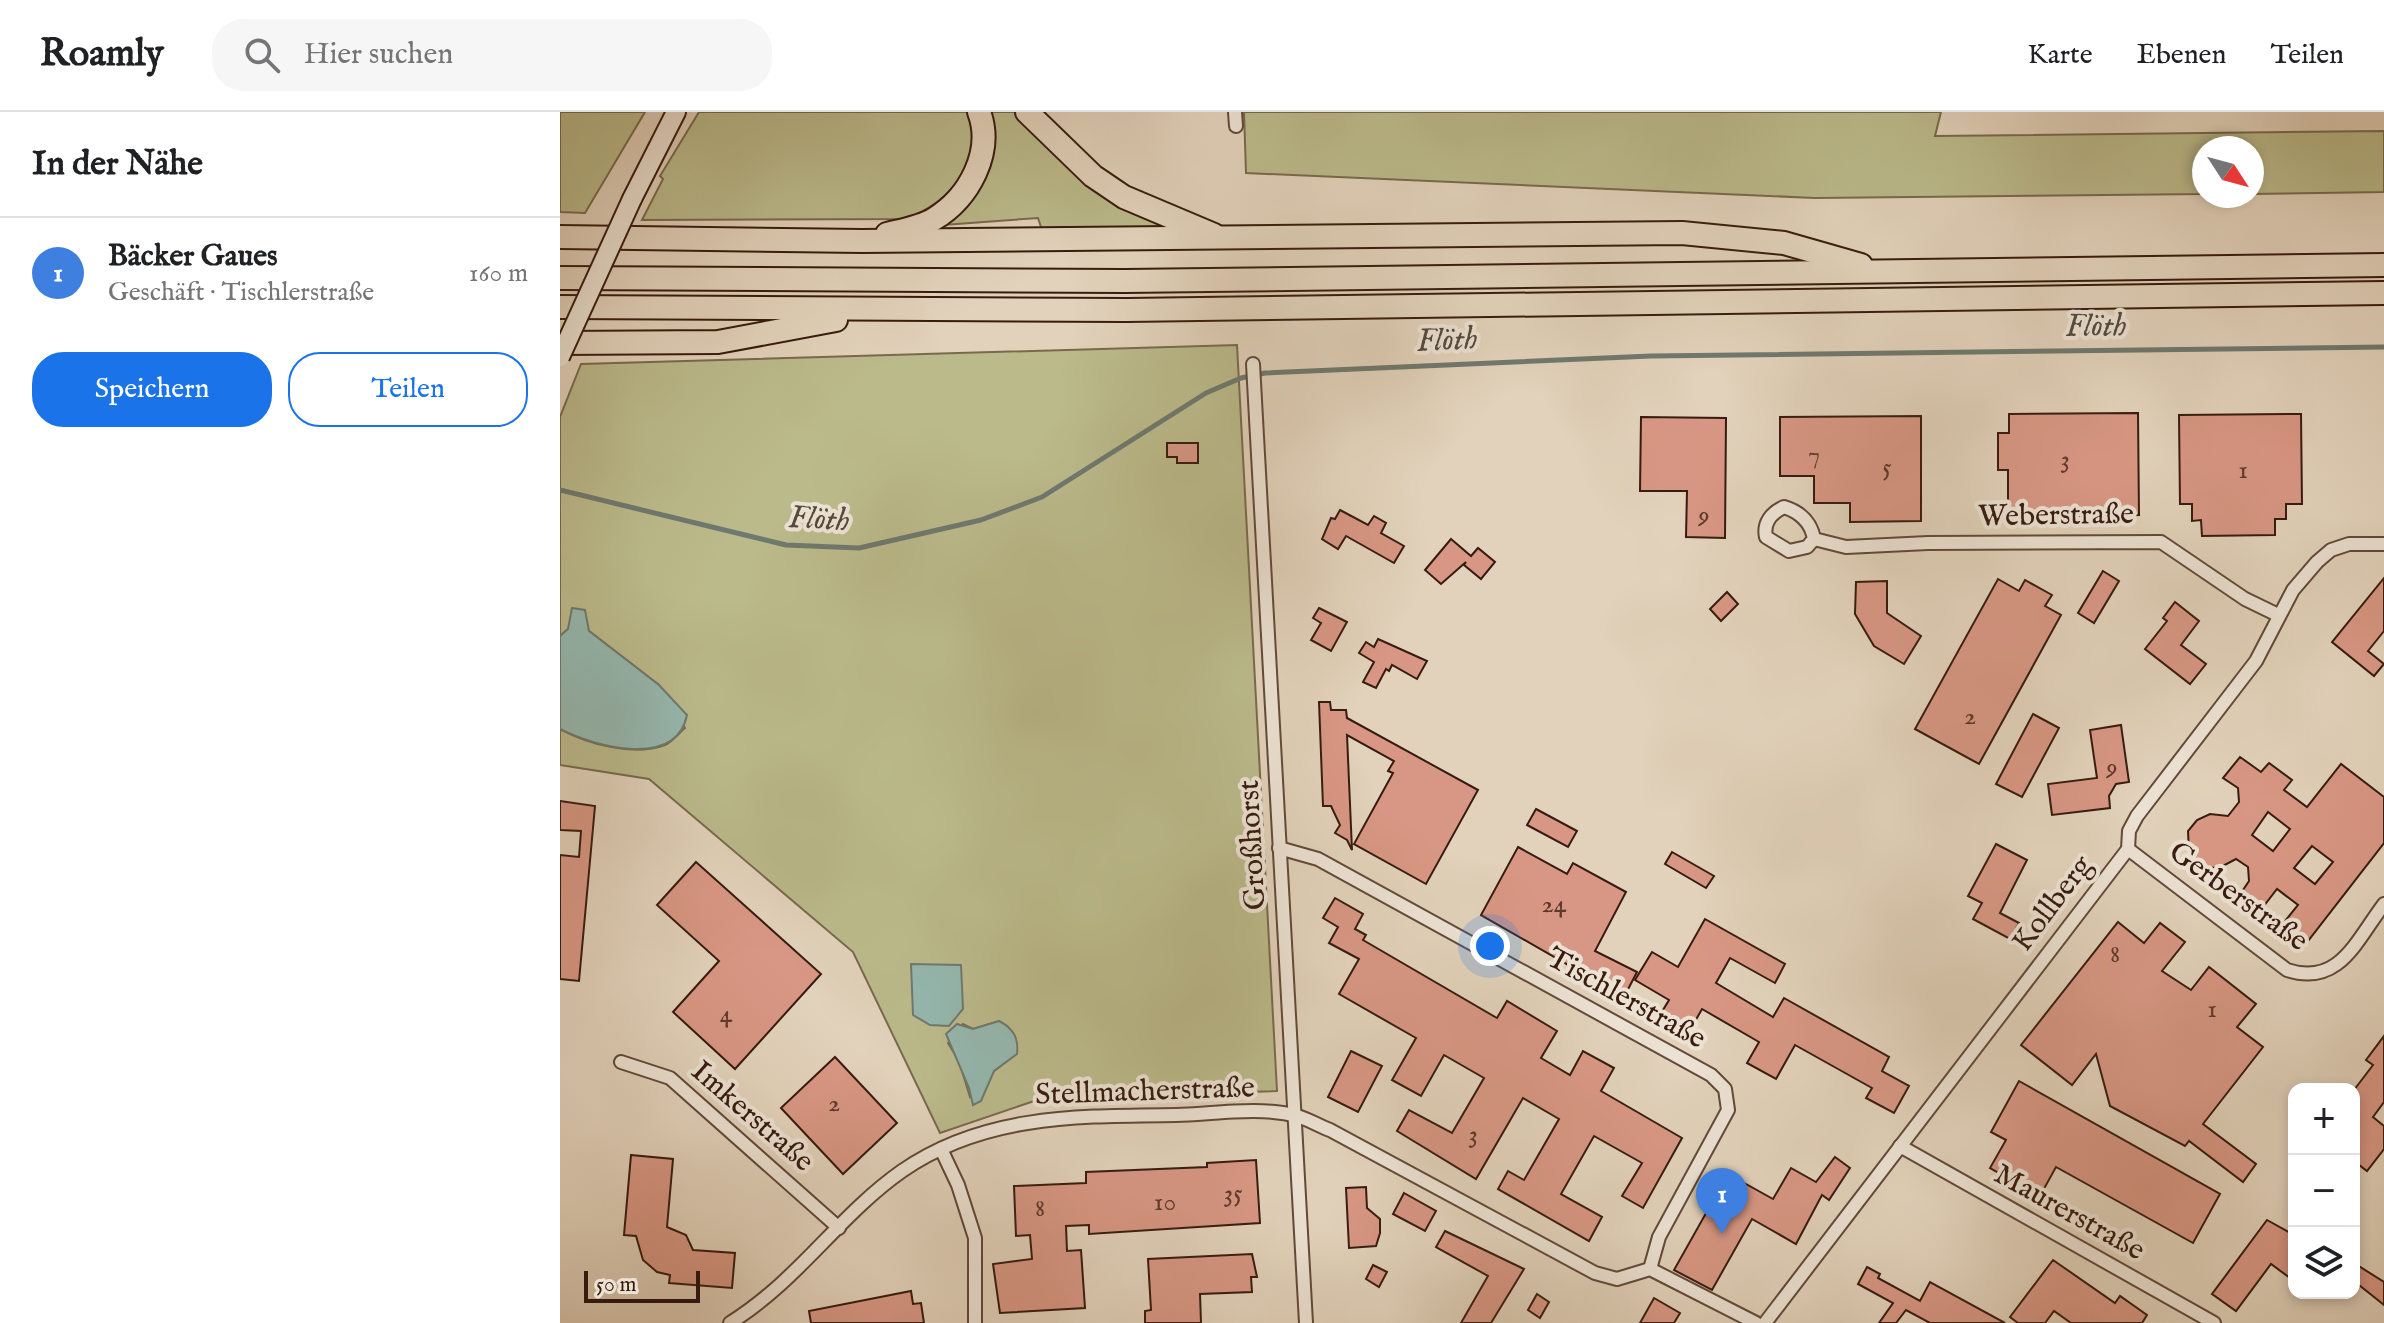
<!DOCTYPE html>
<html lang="de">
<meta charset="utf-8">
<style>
:root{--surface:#fff;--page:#f6f6f6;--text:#202124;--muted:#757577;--line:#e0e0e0;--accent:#1a73e8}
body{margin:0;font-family:"IM FELL English",serif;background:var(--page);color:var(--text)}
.controls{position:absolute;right:24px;bottom:24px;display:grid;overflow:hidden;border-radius:16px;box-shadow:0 4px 12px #0003}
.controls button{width:72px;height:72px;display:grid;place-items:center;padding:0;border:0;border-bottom:2px solid var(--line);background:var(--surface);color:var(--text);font:40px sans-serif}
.compass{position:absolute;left:1632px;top:24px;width:72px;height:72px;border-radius:50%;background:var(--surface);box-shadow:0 4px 12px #0003;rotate:126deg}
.scale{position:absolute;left:24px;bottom:20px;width:116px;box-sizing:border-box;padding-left:8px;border:4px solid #371b0f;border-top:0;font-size:22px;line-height:28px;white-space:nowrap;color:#371b0f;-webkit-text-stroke:6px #ece2d3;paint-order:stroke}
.you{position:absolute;left:930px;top:834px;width:28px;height:28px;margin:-20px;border:6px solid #fff;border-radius:50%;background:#1a73e8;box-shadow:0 0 0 12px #1a73e833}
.badge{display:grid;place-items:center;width:52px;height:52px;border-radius:50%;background:var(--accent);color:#fff;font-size:26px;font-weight:700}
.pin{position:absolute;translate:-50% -66px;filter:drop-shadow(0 2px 4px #0008)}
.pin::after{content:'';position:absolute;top:42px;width:28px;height:24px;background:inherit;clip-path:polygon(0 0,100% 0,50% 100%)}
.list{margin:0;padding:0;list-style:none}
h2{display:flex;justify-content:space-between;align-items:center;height:104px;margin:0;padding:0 32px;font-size:34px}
h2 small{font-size:26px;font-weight:400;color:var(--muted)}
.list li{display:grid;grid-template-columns:52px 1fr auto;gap:24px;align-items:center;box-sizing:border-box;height:112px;padding:0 32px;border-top:2px solid var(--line)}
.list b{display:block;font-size:30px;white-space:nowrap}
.list p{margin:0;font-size:26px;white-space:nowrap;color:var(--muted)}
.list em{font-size:26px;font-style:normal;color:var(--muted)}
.actions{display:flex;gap:16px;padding:24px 32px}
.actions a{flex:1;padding:18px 0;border:2px solid var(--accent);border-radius:32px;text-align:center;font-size:28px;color:var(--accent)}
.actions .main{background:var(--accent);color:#fff}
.icon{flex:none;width:44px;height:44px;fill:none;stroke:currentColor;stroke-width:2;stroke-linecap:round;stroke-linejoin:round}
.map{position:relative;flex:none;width:1824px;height:1211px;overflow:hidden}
header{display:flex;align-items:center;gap:48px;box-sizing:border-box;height:112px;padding:0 40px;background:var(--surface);border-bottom:2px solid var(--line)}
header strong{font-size:38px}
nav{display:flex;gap:44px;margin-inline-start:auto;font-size:28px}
.search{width:560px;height:72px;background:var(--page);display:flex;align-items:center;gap:20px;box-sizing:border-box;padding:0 28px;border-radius:32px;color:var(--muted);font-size:30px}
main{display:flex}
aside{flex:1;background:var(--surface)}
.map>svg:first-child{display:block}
.green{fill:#bbba8b;stroke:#796a4d;stroke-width:2;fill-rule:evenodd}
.water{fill:#95b8af;stroke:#6f796f;stroke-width:2}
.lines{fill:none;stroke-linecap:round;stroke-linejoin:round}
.stream{stroke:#6f796f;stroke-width:5}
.building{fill:#d89784;stroke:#371b0f;stroke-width:2;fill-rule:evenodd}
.minor-casing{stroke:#62493a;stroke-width:16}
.secondary-casing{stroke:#371b0f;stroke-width:22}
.motorway-casing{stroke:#371b0f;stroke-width:26}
.minor{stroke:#ece2d3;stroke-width:12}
.secondary{stroke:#ece2d3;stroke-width:18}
.motorway{stroke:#e2d2bb;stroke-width:22}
.secondary-bridge-casing{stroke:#371b0f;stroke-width:22;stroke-linecap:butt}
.secondary-bridge{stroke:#ece2d3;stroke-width:18}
.labels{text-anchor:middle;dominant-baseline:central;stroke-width:8;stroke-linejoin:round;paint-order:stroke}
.number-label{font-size:26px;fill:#5f3a2c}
.street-label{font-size:30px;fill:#371b0f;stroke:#ece2d3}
.water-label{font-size:32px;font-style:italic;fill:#534a3f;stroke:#ece2d3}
</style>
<header>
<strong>Roamly</strong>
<div class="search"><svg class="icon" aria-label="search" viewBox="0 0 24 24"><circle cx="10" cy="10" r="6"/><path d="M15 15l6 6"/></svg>Hier suchen</div>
<nav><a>Karte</a><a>Ebenen</a><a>Teilen</a></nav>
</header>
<main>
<aside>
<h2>In der Nähe<small></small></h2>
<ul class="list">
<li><span class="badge" style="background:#3f7fe0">1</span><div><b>Bäcker Gaues</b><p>Geschäft · Tischlerstraße</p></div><em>160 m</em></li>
</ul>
<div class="actions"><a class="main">Speichern</a><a>Teilen</a></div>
</aside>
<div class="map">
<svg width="1824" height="1211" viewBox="0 0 1824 1211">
<rect width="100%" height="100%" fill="#e2d2bb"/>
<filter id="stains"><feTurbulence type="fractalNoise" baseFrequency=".0025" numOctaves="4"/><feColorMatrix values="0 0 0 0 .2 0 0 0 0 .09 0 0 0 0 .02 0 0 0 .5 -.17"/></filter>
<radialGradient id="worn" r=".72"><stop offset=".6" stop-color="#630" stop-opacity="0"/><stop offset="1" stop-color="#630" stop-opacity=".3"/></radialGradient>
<!-- green -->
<g class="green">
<path d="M0,0H85L25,101L0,100Z"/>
<path d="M139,0H408C428,50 389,90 346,107L82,108L103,67L100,64Z"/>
<path d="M427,0H457L613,117L482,118L478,106L383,113L397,102Z"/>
<path d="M684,0H1381L1375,24L1824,19V80L1692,82V36H1644V82L1255,86L686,61Z"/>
<path d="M677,233L717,979L483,986L380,1021L293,840L89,667L0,653V617C28,632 74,645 105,633C112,630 119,621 125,616L99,573L29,519L8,517L0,524V305L21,252ZM439,909C453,917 459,926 456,942L434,959L424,977L410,985L399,949L388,931L403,912L413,917Z"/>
</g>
<!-- water -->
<g class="water">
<path d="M12,496L25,498L29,519L99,573L127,603C116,657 35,635 0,617V524L8,517Z"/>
<path d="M351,852L401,853L403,897L389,914L370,913L353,903Z"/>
<path d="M439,909C453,916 459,926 457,942L434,959L421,989L413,993L409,976L386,922L397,912L413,917Z"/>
</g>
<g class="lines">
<!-- stream -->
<path class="stream" d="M0,378L226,433L299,436L421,408L482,385L646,281L681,266L705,261L1091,244L1824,235"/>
</g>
<!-- building -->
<g class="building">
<path d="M1578,301L1579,403L1448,405V358H1438V321H1449V302Z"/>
<path d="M1741,302L1742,392H1726V407H1715V423L1642,424L1641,408L1632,409V392H1620L1619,303Z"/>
<path d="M1361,304V409L1290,410V391H1254V364H1220V305Z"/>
<path d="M1081,305L1166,306L1165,426L1126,425L1127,379H1080Z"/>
<path d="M607,331H638V351H617V345H607Z"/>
<path d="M780,398L808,413L814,404L826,411L821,421L844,434L834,451L786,424L778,437L762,427L771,406L775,407Z"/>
<path d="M891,427L911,444L918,436L935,450L921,467L904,453L906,450L881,472L865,458Z"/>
<path d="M1543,459L1559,469L1534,511L1518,501Z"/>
<path d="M1824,466V519L1808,539L1824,552L1814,564L1772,530Z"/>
<path d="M1438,467L1459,479L1465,468L1492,483L1485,494L1501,503L1419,652L1355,617Z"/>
<path d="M1327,469V501L1361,524L1344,552L1314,534L1295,502L1296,470Z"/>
<path d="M1167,480L1178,492L1161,509L1150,497Z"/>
<path d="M1615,490L1639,509L1621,533L1646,552L1630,572L1585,537L1607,509L1603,506Z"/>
<path d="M759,496L787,510L771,539L751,528L761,511L753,506Z"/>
<path d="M818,527L867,549L857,567L832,553L829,559L826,557L816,576L803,570L814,550L799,541L806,530L814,535Z"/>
<path d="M759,590H770L771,598H786L787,606L918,678L866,772L794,732L833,661L828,659L834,649L787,623L792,738L787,728L775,721L780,713L771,694H763Z"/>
<path d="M1473,602L1499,616L1462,685L1436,672Z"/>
<path d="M1561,613L1569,670L1556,672L1549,684L1550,696L1492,703L1488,672L1537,666L1530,618Z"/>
<path d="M1680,645L1701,660L1709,651L1732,668L1724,678L1747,695L1781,652L1824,685V731L1741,838L1717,819L1738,793L1717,777L1700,799L1679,784L1689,769L1688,755L1676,747L1659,756L1644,755L1629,740L1628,719L1637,708L1650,702L1668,704L1679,690L1678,676L1663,666ZM1708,700L1730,717L1713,739L1692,723ZM1752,734L1773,750L1755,772L1734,756Z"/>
<path d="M0,689L35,694L19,869L0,867V743L19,745L21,719L0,718Z"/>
<path d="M976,697L1017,719L1008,735L967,713Z"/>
<path d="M1436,732L1467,748L1440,801L1459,811L1450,827L1413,807L1422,791L1408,784Z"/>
<path d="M958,735L1007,762L1013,751L1066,780L1035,839L1077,860L1064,885L921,803Z"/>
<path d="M1112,740L1154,764L1146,776L1105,752Z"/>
<path d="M136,750L261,862L175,957L113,900L159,849L97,793Z"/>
<path d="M775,786L803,802L795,817L806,823L803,828L937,906L947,889L997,919L981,946L1010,963L1023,939L1054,956L1041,979L1122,1026L1083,1096L1062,1084L1082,1051L1034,1024L1001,1082L1042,1105L1029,1129L938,1077L948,1059L964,1068L999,1007L963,986L916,1067L837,1019L849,998L892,1021L924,966L884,943L861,984L832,968L856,926L779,882L799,847L769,831L778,815L763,806Z"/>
<path d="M1145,807L1225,852L1215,871L1170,846L1156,871L1213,905L1224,886L1329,945L1322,959L1349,974L1334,1001L1306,986L1312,976L1235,933L1216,967L1187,951L1199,930L1142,897L1129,920L1100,903L1109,888L1075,868L1092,840L1118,855Z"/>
<path d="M1558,810L1584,831L1600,811L1625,830L1602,859L1631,878L1649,855L1696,892L1677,915L1703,935L1643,1012L1696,1052L1683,1070L1629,1029L1625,1034L1550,994L1536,942L1512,973L1461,933Z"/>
<path d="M1824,924V990L1813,1005L1824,1014V1037L1807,1059L1794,1049V978L1813,953L1806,948Z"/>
<path d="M791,939L822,954L798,1000L768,985Z"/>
<path d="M275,945L337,1011L283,1062L221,996Z"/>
<path d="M1459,969L1660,1082L1633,1131L1496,1055L1480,1084L1430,1056L1446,1028L1431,1020Z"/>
<path d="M71,1043L113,1047L107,1115L126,1123L133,1138L175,1141L172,1176L109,1171L110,1163L97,1160L83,1148L76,1124L64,1123Z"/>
<path d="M1275,1045L1290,1056L1269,1088L1262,1083L1236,1132L1192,1107L1152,1178L1114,1158L1168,1062L1213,1087L1231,1056L1256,1070Z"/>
<path d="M696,1048L700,1111L529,1122V1113L506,1114L507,1139L521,1138L525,1196L440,1201L433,1152L472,1147L470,1123L456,1124L454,1074L526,1071V1060L647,1055V1051Z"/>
<path d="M806,1075L807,1096L820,1107V1121L816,1134L789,1136L786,1076Z"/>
<path d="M844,1081L876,1099L865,1119L833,1102Z"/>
<path d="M1707,1108L1734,1123V1169L1711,1152L1676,1199L1652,1182Z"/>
<path d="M885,1119L964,1157L931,1211H901L928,1164L876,1135Z"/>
<path d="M692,1142L697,1165H691L692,1180L640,1182L641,1211H585V1199L591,1198L588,1147Z"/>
<path d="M1493,1148L1555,1191L1560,1184L1587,1203L1582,1211H1511L1494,1199L1485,1211H1458L1450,1205Z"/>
<path d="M1794,1151L1824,1170V1193L1794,1169Z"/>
<path d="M813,1153L827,1160L819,1175L806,1167Z"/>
<path d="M1307,1155L1320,1162L1318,1166L1360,1189L1370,1170L1445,1211H1370L1346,1198L1336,1211H1319L1333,1191L1298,1172Z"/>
<path d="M351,1179L353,1192L361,1191L364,1211H251L249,1199Z"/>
<path d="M977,1182L989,1190L980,1206L968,1198Z"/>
<path d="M1094,1186L1120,1201L1114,1211H1080Z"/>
</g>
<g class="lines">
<!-- minor casing -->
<g class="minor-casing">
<g id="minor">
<path d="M675,0L676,14"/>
<path d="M693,252L746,1211"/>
<path d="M1224,395C1240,400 1251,410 1254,427L1247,435L1229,439L1206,425C1203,411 1211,401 1224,395Z"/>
<path d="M1254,427L1286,435L1368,431L1601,430L1685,487L1718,503"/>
<path d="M719,736L758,747L1151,963L1165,977L1168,998L1099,1125L1090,1157"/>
<path d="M1568,737L1727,858C1779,875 1796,829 1824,792"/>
<path d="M61,950L110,966L279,1116"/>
<path d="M1340,1034L1654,1211"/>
<path d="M381,1037L398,1073L415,1126V1211"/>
<path d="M170,1211C239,1168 278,1104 342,1059C424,1002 520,1004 616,1003C653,1002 701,994 737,1004C748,1007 759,1014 770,1018L1035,1161L1057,1167L1090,1157L1196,1211"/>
<path d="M1205,1211L1568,737L1569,719L1577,704L1696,549L1733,478L1757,450L1771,438L1789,432H1824"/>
</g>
</g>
<!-- secondary casing -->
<g class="secondary-casing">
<path id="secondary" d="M72,87L116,0"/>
</g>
<!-- motorway casing -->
<g class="motorway-casing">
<g id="motorway">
<path d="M467,0L533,64L564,85L654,123"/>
<path d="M327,122C343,118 361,115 374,107C409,86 434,40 419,0"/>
<path d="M0,125L302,129L1122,121L1224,131L1301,153"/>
<path d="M0,166L565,169L1824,153"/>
<path d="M0,195L567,198L1824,181"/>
<path d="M0,231L158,230L276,208"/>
</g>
</g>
<!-- minor -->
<use href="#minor" class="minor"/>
<!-- secondary -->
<use href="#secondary" class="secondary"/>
<!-- motorway -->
<use href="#motorway" class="motorway"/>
<!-- secondary-bridge casing -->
<g class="secondary-bridge-casing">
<path id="secondary-bridge" d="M0,245L72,87"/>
</g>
<!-- secondary-bridge -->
<use href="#secondary-bridge" class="secondary-bridge"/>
</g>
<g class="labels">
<!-- number labels -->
<g class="number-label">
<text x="1254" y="343">7</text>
<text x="1505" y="347">3</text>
<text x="1327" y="355">5</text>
<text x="1683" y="358">1</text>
<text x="1144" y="403">9</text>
<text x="1410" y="604">2</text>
<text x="1552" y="655">9</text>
<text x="994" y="792">24</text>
<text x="1555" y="842">8</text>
<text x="1652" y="897">1</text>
<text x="166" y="902">4</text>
<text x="274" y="991">2</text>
<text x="913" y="1022">3</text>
<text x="673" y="1081">35</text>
<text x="605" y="1090">10</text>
<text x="480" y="1096">8</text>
</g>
<!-- street labels -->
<g class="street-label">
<text transform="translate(1496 404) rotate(-1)">Weberstraße</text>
<text transform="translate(693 733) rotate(-93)">Großhorst</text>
<text transform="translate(1678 785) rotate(36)">Gerberstraße</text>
<text transform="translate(1493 792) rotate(-53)">Kollberg</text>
<text transform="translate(1066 887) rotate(29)">Tischlerstraße</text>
<text transform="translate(585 980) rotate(-2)">Stellmacherstraße</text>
<text transform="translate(192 1005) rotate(41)">Imkerstraße</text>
<text transform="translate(1509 1101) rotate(29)">Maurerstraße</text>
</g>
<!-- water labels -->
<g class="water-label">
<text transform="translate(1536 215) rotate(-1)">Flöth</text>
<text transform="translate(887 229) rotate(-3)">Flöth</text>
<text transform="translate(259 408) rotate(3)">Flöth</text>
</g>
</g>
<rect width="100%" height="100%" filter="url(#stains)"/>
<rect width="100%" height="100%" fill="url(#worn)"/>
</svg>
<div class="controls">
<button>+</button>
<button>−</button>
<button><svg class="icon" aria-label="layers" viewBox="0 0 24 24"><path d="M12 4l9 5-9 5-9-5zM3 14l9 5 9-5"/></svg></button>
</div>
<svg class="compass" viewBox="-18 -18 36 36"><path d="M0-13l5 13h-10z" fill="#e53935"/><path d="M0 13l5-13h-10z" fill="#757577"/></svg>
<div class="scale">50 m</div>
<div class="you"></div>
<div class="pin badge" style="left:1162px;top:1122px;background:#3f7fe0">1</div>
</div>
</main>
